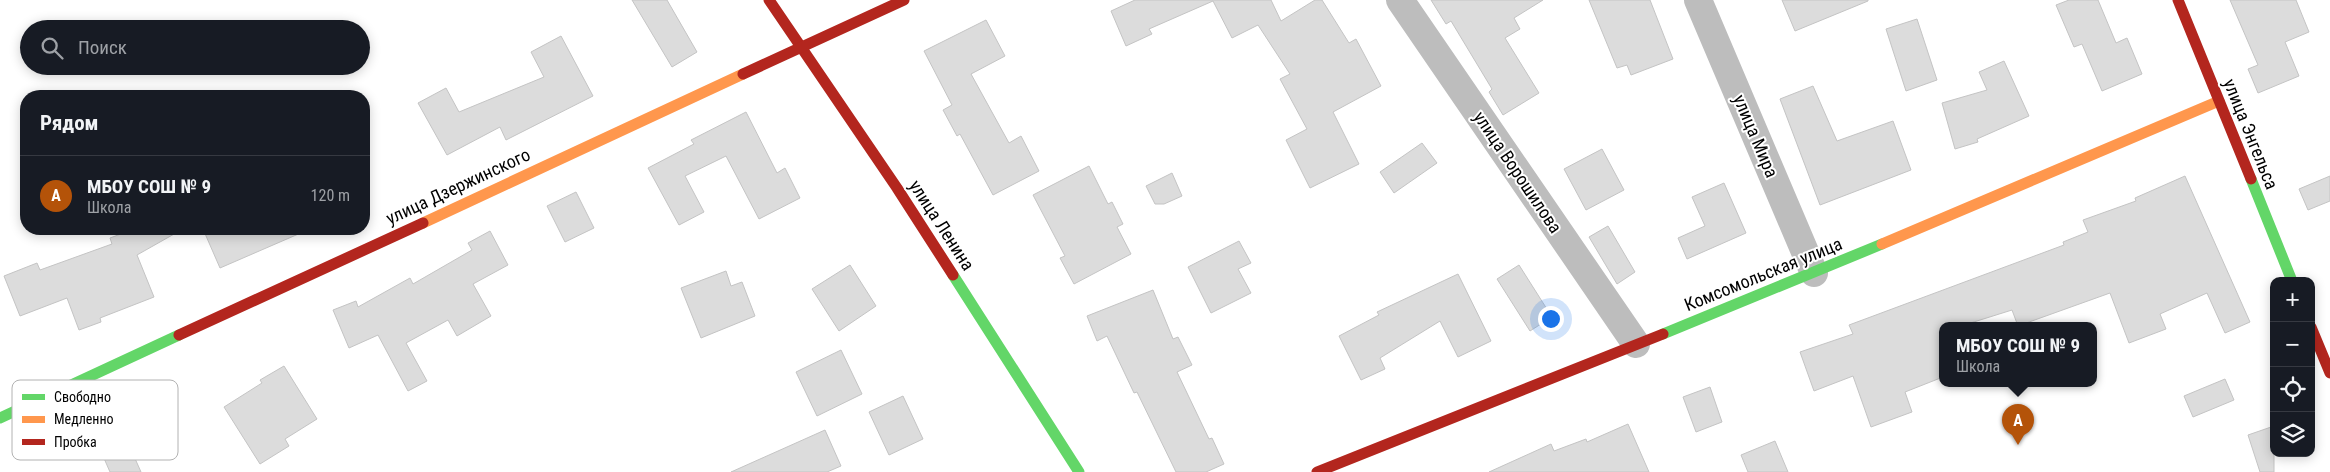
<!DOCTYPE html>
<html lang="ru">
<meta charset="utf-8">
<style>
:root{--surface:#171b24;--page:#20242c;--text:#f1f3f6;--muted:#9ea1a6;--line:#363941;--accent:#b45309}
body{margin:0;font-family:"Roboto Condensed",sans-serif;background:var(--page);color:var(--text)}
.controls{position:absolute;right:15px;bottom:15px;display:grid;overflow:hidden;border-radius:10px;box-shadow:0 2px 12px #0003}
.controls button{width:45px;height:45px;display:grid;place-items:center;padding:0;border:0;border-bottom:1px solid var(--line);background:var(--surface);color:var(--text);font:25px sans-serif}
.you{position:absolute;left:1550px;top:318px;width:18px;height:18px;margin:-12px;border:4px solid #fff;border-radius:50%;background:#1a73e8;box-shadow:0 0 0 8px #1a73e833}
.badge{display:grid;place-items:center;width:32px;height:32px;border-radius:50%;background:var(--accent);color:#fff;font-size:16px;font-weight:700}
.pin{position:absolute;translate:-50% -41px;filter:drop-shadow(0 1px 2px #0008)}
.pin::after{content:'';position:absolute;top:26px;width:18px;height:15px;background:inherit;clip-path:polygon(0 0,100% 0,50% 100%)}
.popup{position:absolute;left:1939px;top:322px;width:158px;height:65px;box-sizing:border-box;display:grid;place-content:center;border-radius:10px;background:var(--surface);filter:drop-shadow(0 1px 4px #0005);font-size:16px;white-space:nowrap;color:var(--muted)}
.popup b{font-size:19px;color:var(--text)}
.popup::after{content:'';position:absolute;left:50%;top:100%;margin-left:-10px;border:10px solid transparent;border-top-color:var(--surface)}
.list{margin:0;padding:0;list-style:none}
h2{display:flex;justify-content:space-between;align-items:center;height:65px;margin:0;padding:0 20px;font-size:21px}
h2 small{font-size:16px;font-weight:400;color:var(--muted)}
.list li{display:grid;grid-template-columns:32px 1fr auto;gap:15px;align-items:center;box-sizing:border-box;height:80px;padding:0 20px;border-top:1px solid var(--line)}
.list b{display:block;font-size:19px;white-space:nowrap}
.list p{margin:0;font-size:16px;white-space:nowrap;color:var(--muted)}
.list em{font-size:16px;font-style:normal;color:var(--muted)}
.icon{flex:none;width:28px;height:28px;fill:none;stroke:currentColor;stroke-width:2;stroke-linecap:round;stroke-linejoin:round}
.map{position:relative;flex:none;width:2330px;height:472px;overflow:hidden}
.search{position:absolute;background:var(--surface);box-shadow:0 2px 12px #0003;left:20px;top:20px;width:350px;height:55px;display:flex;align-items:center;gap:12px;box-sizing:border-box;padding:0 18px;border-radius:28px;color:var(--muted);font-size:19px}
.panel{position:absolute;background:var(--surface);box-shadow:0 2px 12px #0003;left:20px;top:90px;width:350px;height:145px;border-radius:20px}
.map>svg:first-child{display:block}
.building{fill:#dcdcdc;stroke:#c4c4c4}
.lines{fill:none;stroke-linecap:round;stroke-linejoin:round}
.street{stroke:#bdbdbd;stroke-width:28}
.fast{stroke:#63d668;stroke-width:11}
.slow{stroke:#ff974d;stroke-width:11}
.jam{stroke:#b3261e;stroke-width:11}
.labels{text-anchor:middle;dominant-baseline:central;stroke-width:4;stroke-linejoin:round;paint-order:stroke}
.street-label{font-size:18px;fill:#000;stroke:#fff}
.key{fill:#fff;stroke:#b2b2b2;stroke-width:1}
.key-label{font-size:14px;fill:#000}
</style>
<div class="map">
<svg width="2330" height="472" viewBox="0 0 2330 472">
<rect width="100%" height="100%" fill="#fff"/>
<!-- building -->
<g class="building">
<path d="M632,0H667L697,52L672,67Z"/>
<path d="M1135,0H1271L1281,21L1315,0H1322L1349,43L1356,39L1381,86L1333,112L1359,164L1310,188L1286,140L1307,129L1280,79L1290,74L1258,25L1232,38L1213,1L1149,29L1152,34L1126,46L1111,11Z"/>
<path d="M1431,0H1543L1514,18L1520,29L1505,38L1539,93L1503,115L1489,92L1492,89L1451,21L1446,24Z"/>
<path d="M1589,0H1650L1673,59L1631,75L1627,65L1617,68Z"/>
<path d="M1782,0H1868V1L1795,31Z"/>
<path d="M2069,0H2098L2116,43L2127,38L2142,74L2102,91L2082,44L2074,47L2056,5Z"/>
<path d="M2230,0H2296L2309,32L2285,42L2299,76L2258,93L2248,69L2258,65Z"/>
<path d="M1917,19L1937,80L1906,91L1886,29Z"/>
<path d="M986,20L1005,56L971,74L1009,143L1021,136L1039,171L993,195L960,134L957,136L943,110L952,105L924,51Z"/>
<path d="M561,36L593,96L506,140L500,127L447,155L418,103L446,88L459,112L544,77L531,52Z"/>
<path d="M2004,61L2029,116L1977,139L1978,142L1955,149L1942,103L1987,90L1979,72Z"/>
<path d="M1813,86L1837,141L1893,121L1911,170L1820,205L1780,99Z"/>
<path d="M746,112L777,173L785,168L800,198L759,219L726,156L685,176L704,212L679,225L648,168L694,144L691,140Z"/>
<path d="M1422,143L1437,163L1394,193L1380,172Z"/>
<path d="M1602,149L1624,190L1586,210L1564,169Z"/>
<path d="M1089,166L1108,204L1112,202L1123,224L1117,227L1131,254L1074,284L1060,258L1065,256L1033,195Z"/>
<path d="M1172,173L1182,196L1164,204H1155L1146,186Z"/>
<path d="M2185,176L2250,322L2225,333L2207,293L2160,314L2166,329L2129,343L2110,293L2018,326L2012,310L1961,326H1943V377L1905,392L1912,412L1871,427L1853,376L1814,391L1800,352L1853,334L1849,325L2064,245L2063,242L2088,232L2083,220L2136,201L2135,198Z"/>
<path d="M2330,176V201L2308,210L2299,189Z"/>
<path d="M1724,183L1746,233L1687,259L1678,238L1705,226L1692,197Z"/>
<path d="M576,192L594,228L565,242L547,206Z"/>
<path d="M1608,226L1635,272L1617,284L1589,237Z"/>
<path d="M134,229H183L137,255L154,297L100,318L101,322L79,330L67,298L20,316L4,276L37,263L40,270L112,244L110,238Z"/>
<path d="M203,229H310L220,268Z"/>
<path d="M490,231L508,265L473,284L491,316L457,336L448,320L406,343L427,381L408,391L378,335L349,348L333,310L356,301L358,307L410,278L413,284L472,250L468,243Z"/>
<path d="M1239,241L1251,263L1238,269L1251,293L1211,313L1188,267Z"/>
<path d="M850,265L876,306L839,331L812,289Z"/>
<path d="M1519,265L1552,317L1530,331L1497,279Z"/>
<path d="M726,271L731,286L742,282L755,316L701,338L681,288Z"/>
<path d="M1458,274L1491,341L1458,357L1440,321L1380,358L1385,369L1361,380L1339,336L1379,315L1377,312Z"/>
<path d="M1153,290L1173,339L1178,337L1192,365L1177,372L1209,439L1212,438L1224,464L1206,472H1176L1137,392L1134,393L1107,336L1097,341L1087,316Z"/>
<path d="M841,350L862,394L817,416L796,372Z"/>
<path d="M284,366L317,419L285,439L289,446L260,464L224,407L262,383L260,380Z"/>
<path d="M2225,379L2234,400L2193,417L2184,396Z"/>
<path d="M1710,387L1722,422L1696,432L1683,397Z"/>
<path d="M903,396L923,439L889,455L869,412Z"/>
<path d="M1628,424L1649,472H1489L1551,444L1554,451L1586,439L1587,442Z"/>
<path d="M2274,426V472H2260L2248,435Z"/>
<path d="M825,430L841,466L827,472H731Z"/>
<path d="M1775,441L1788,472H1748L1741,455Z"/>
<path d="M129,445L141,472H110L103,456Z"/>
</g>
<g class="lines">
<!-- street -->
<g class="street">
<path d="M1400,0L1636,344"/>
<path d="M1698,0L1814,273"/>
</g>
<!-- fast -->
<g class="fast">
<path d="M2251,179L2292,281"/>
<path d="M953,275L1079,472"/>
<path d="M1663,334L1882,244"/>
<path d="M0,418L179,335"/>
</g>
<!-- slow -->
<g class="slow">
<path d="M423,223L743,74"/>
<path d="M1882,244L2219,101"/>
</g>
<!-- jam -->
<g class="jam">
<path d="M769,0L897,188L953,275"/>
<path d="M2178,0L2251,179"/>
<path d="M743,74L904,0"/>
<path d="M2311,327L2330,373"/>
<path d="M179,335L423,223"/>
<path d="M1317,472L1663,334"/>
</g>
</g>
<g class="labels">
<!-- street labels -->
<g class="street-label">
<text transform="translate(2251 134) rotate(68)">улица Энгельса</text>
<text transform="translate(1756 136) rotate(67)">улица Мира</text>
<text transform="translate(1518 172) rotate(56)">улица Ворошилова</text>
<text transform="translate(458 186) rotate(-25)">улица Дзержинского</text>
<text transform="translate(942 225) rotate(57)">улица Ленина</text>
<text transform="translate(1763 274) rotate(-22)">Комсомольская улица</text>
</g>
</g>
<!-- legend -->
<rect x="12" y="380" width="166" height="80" rx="8" class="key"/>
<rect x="22" y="394" width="23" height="6" fill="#63d668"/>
<rect x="22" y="416" width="23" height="7" fill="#ff974d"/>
<rect x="22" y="439" width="23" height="6" fill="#b3261e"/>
<g class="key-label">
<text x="54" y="402">Свободно</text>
<text x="54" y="424">Медленно</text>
<text x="54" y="447">Пробка</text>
</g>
</svg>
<div class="controls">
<button>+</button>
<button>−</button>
<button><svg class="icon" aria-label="locate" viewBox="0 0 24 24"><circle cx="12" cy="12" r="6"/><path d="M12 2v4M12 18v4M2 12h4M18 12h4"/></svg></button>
<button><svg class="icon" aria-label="layers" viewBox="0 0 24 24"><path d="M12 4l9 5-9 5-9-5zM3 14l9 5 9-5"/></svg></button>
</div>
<div class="you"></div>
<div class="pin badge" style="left:2018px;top:445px">A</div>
<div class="popup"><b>МБОУ СОШ № 9</b>Школа</div>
<div class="search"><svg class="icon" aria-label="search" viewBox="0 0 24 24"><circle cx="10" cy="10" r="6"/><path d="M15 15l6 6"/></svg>Поиск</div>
<section class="panel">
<h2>Рядом<small></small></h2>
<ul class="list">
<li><span class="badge">A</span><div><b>МБОУ СОШ № 9</b><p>Школа</p></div><em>120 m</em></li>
</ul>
</section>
</div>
